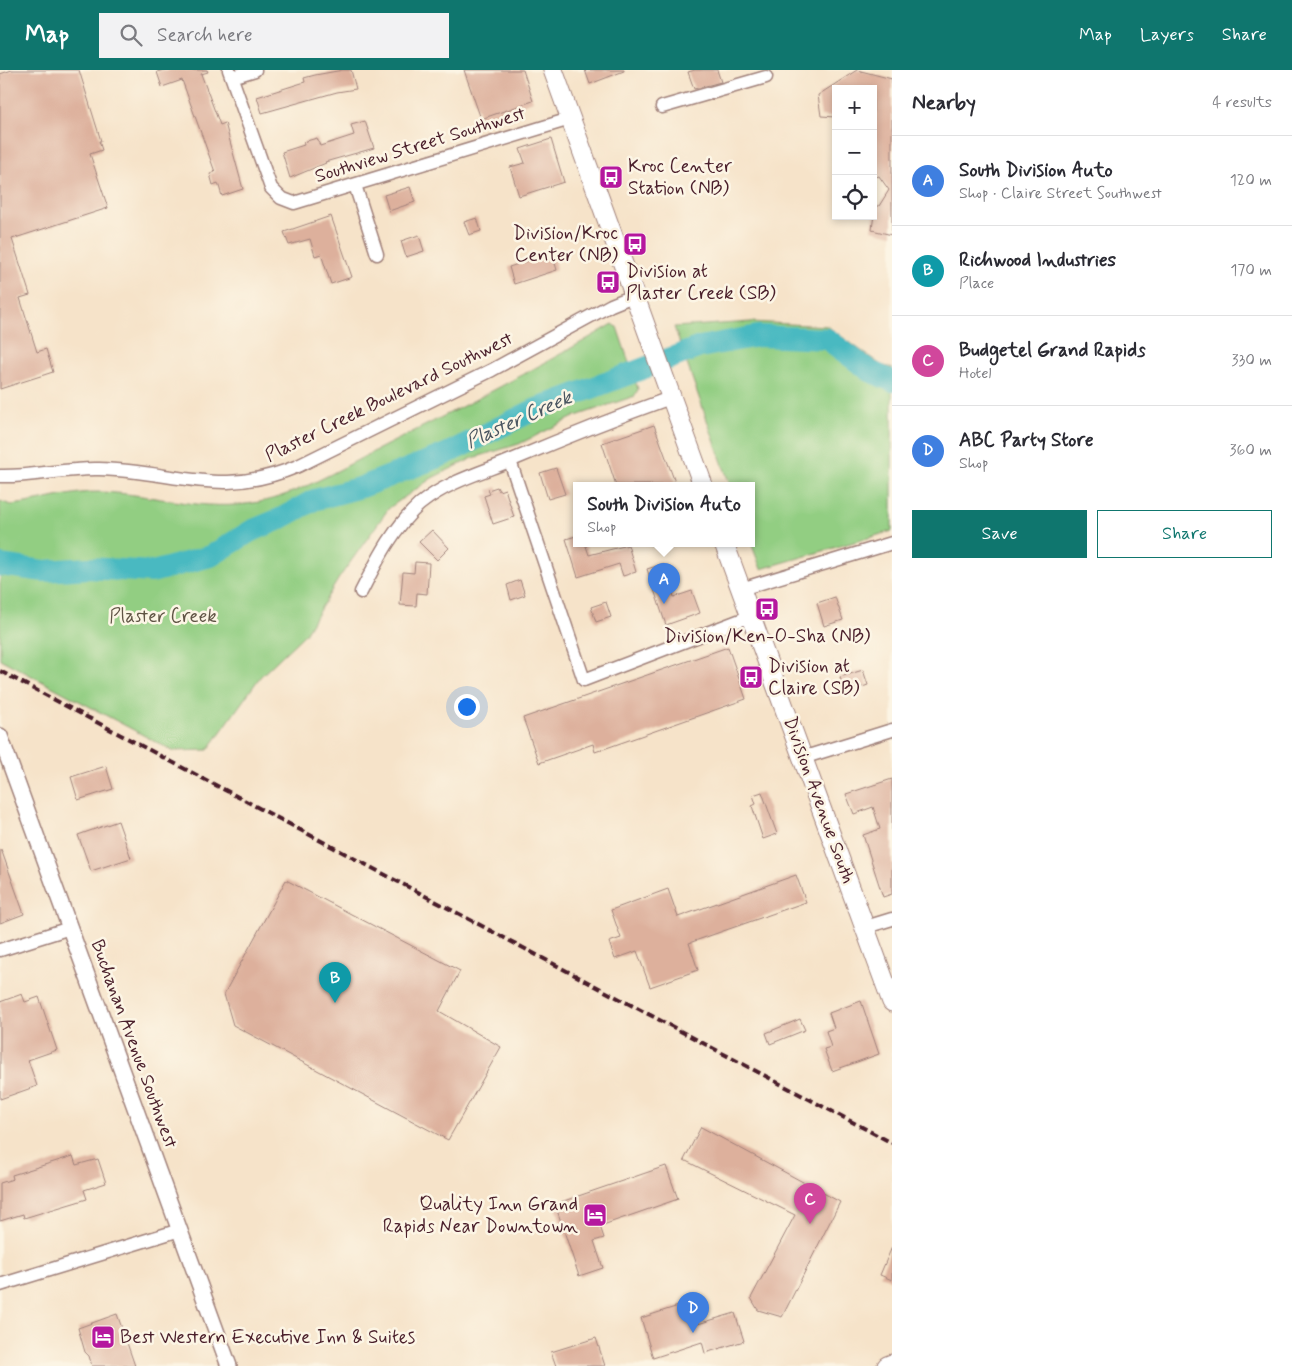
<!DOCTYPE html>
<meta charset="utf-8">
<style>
:root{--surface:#fff;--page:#f2f2f3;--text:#2b2b33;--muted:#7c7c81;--line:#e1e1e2;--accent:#0f766e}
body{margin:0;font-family:Mynerve,sans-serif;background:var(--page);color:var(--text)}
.controls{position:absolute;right:15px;top:15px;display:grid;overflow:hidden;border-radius:0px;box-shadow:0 2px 8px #0003}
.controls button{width:45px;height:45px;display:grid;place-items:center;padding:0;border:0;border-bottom:1px solid var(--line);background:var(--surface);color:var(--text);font:25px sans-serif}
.you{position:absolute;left:466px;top:636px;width:18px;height:18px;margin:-12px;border:4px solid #fff;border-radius:50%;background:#1a73e8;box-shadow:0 0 0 8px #1a73e833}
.badge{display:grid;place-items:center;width:32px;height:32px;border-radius:50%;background:var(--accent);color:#fff;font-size:16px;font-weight:700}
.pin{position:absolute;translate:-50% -41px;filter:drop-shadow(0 1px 2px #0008)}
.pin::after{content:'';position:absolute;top:26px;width:18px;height:15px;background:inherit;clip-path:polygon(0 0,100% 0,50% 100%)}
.popup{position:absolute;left:573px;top:412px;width:182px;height:65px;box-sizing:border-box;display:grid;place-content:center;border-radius:0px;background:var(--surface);filter:drop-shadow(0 1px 4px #0005);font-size:16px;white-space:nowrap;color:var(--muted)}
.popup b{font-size:19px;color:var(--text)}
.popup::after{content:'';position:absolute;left:50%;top:100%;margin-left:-10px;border:10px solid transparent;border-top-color:var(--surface)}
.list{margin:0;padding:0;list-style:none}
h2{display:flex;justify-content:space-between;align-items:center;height:65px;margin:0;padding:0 20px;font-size:21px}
h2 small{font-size:16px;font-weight:400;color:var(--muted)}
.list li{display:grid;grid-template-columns:32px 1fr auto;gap:15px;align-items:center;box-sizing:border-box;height:90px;padding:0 20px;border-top:1px solid var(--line)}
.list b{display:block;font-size:19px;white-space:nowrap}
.list p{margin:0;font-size:16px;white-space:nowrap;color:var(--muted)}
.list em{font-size:16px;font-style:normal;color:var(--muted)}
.actions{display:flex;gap:10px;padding:15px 20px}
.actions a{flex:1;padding:11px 0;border:1px solid var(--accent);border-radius:0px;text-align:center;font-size:18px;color:var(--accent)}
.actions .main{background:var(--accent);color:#fff}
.icon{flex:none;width:28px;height:28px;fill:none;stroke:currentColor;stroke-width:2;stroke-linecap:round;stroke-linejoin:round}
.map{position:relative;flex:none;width:892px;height:1296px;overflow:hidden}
header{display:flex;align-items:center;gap:30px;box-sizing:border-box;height:70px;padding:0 25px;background:var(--accent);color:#fff}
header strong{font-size:24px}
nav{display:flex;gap:28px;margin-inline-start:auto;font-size:18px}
.search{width:350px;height:45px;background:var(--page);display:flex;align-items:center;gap:12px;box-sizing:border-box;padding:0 18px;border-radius:0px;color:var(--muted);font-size:19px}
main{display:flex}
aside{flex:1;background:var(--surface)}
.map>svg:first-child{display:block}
.green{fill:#92ce82;stroke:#6e7656}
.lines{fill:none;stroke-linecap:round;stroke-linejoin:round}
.river{stroke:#4ab9c1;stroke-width:22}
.building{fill:#ddb09c}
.minor-casing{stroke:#a0817a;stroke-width:15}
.tertiary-casing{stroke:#a0817a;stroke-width:18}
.primary-casing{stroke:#a0817a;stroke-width:21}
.minor{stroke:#fff;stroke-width:12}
.tertiary{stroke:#fff;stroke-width:15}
.primary{stroke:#fff;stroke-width:19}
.rail{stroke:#4a1f2b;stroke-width:4;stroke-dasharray:8 4;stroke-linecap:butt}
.labels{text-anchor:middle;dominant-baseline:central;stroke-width:5;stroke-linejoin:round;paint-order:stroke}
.street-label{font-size:19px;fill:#4a1f2b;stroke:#fcf5e5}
.poi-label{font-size:19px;fill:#4a1f2b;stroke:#fcf5e5;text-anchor:start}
.park-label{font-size:19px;fill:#605445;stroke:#fcf5e5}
.water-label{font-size:20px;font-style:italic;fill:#4a5560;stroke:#fcf5e5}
</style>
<header>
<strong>Map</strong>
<div class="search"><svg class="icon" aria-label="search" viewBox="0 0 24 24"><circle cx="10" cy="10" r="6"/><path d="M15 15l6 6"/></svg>Search here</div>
<nav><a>Map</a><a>Layers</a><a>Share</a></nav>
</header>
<main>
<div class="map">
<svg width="892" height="1296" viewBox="0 0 892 1296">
<rect width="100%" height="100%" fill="#fcf5e5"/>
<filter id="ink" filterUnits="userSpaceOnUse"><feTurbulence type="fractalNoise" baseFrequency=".02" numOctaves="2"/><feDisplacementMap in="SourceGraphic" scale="10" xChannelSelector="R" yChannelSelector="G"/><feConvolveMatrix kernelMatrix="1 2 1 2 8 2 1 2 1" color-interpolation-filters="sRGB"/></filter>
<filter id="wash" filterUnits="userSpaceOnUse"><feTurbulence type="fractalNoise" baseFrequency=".0096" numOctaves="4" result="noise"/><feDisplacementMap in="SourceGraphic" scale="20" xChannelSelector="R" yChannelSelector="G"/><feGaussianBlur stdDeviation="1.12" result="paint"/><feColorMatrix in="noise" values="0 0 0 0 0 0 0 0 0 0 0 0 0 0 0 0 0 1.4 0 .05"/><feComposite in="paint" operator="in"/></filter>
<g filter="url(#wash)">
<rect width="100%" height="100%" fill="#f6e3c9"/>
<!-- green -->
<g class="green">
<path d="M751,252L827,256L881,295L892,298V461L761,499L751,473L752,415H730L674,257Z"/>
<path d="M613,254L617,257L638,319L635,326L576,346L519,374L473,388L432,408L389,438L339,508L305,564L260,607L208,680L173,681L0,589V431L11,435C41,432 71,421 101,422C157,424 202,443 259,432C294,426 340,399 373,382C454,341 535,300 613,254Z"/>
</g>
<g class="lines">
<!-- river -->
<path class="river" d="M0,495L44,501L89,498L152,502L211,486L251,461L280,449L314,430L362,417L446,384L534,340L700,277L758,266L827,269L870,301L892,311"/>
</g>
<g id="blocks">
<!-- building -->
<g class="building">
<path d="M12,0H79L101,71H99L102,80L90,84L108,138L12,169L30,225L20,228L37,282L46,279L53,302L0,319V4Z"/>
<path d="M164,0H207L208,2L201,4L220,55L225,53L243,119L222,126L218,113L213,115L210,104L215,102L182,10L162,17L157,2Z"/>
<path d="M343,0H351L356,19L337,22L262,43L257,27L305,12L304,8L315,5Z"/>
<path d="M464,0H523L533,31L481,49Z"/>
<path d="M585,0H624V1L590,14Z"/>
<path d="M695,0H717L721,12L694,19L688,2Z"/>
<path d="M857,0L892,9V165L872,160L875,136H879L889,120L879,106L873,108V19H836V47L821,46L818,25Z"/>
<path d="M365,51L374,78L325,92L326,93L290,108L282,82L304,75L303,72L317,68L320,76L354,65L351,55Z"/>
<path d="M551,69L564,112L519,126L510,97L525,93L520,79Z"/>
<path d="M410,117L415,132L389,141L384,125Z"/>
<path d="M331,146L352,207L331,214L321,184L315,186L310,169L289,175L284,162Z"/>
<path d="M477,148L481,161L469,165L464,152Z"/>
<path d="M419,165L424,181L406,187L401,171Z"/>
<path d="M552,183L557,200L514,214L509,197Z"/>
<path d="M654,355L676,415H616L602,373Z"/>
<path d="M556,398L565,424L548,429L540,403Z"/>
<path d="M497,417L499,421L505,419L514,447L493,454L484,426L490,424L488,420Z"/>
<path d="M432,460L449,478L437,490L419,472Z"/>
<path d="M576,466V473H585L589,485L628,475L636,502L623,506L619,494L578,507L566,469Z"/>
<path d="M415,492L429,493L427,524L417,523L416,536L400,535L403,502L414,503Z"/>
<path d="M663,494L674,527L692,521L700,543L666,555L647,499Z"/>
<path d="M520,510L525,525L511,530L507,515Z"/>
<path d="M835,527L843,550L824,556L817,533Z"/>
<path d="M606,532L611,547L596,552L591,537Z"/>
<path d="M728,577L746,629L595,682L593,674L539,693L523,648Z"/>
<path d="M863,600L868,615L845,623L840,607Z"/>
<path d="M106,696L113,719L78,730L71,707Z"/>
<path d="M892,709V824L883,827L863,765L880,759L873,737L854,744L846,724Z"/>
<path d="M762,722L777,764L763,769L752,736L756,734L753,725Z"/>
<path d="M118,751L131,788L91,801L78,765Z"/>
<path d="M1,779L24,844L0,853V780Z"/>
<path d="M796,805L806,832L689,873L698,900L650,917L637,881L615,889L609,872L621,868L611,840L668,819L678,847Z"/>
<path d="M286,810L460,901L439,941L501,977L448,1070L233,955L224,924Z"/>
<path d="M22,924L25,932L39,927L57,980L28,990L37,1016L0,1029V932Z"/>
<path d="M861,931L879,984L832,1001L824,979L831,977L826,961L834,958L829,943Z"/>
<path d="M800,949L805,960L770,974L766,963Z"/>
<path d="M701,1057L840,1132L782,1247L758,1240L751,1228L795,1145L684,1090Z"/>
<path d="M73,1086L76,1095L98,1089L106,1113L84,1120L87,1129L24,1148L23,1144L0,1151V1113L13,1109L12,1105Z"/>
<path d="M666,1096L678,1129L600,1156L604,1168L594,1171L603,1198L579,1206L555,1134Z"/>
<path d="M892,1177V1210L880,1205Z"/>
<path d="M691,1232L698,1254L735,1243L744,1271L705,1283L702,1272L653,1288L641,1248Z"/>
<path d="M117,1244L135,1296H92L89,1286L85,1282L78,1258Z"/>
<path d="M596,1268L605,1296H556L551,1282Z"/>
</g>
</g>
</g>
<g filter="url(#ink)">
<use href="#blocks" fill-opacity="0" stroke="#a0817a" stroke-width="1"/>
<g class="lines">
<!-- minor casing -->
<g class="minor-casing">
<g id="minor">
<path d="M229,0L271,118L281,128L294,133L570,49"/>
<path d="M232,7L255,0"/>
<path d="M662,37L766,7"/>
<path d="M355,115L377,184"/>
<path d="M510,391L584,610L751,546"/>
<path d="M0,406C33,407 66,398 99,399C177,401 220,429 298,396L492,300L611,235L633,226"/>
<path d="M741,519L892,473"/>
<path d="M361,522C377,491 393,458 420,434C447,412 480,403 512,390C564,368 617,347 670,328"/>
<path d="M802,688L892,660"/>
<path d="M866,857L892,849"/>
<path d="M0,880L70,858"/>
<path d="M0,1215L180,1160"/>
</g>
</g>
<!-- tertiary casing -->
<g class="tertiary-casing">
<path id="tertiary" d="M0,666L229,1296"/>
</g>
<!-- primary casing -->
<g class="primary-casing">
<g id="primary">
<path d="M553,0L703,415"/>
<path d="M724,473L892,932"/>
<path d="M887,1296L892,1294"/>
</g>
</g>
<!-- minor -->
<use href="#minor" class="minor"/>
<!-- tertiary -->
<use href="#tertiary" class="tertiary"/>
<!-- primary -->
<use href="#primary" class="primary"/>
<!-- rail -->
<path class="rail" d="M0,601L892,1073"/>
</g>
</g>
<!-- icons -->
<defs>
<g id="bus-square" transform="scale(1.25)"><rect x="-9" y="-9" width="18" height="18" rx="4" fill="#b5179e" stroke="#fcf5e5"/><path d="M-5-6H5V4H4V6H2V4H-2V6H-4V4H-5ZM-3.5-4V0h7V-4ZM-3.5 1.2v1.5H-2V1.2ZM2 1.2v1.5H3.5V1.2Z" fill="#fff"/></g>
<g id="hotel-square" transform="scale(1.25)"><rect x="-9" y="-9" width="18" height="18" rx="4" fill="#b5179e" stroke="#fcf5e5"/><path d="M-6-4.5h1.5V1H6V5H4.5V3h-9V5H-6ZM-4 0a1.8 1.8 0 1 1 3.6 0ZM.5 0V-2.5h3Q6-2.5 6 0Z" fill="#fff"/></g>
</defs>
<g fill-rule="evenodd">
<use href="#bus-square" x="611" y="107"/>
<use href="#bus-square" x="635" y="174"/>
<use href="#bus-square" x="608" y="212"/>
<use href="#bus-square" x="767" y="539"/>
<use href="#bus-square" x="751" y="607"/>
<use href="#hotel-square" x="595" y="1145"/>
<use href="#hotel-square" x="103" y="1267"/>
</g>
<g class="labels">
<!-- street labels -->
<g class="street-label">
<text transform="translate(420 75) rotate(-17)">Southview Street Southwest</text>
<text transform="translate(389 327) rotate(-26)">Plaster Creek Boulevard Southwest</text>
<text transform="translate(819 730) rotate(70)">Division Avenue South</text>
<text transform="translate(134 974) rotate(70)">Buchanan Avenue Southwest</text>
</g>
<!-- poi labels -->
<g class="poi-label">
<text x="628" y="96">Kroc Center<tspan x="628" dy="22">Station (NB)</tspan></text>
<text x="618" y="163" text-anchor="end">Division/Kroc<tspan x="618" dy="22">Center (NB)</tspan></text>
<text x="626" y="201">Division at<tspan x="626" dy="22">Plaster Creek (SB)</tspan></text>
<text x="767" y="566" text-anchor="middle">Division/Ken-O-Sha (NB)</text>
<text x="768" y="596">Division at<tspan x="768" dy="22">Claire (SB)</tspan></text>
<text x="578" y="1134" text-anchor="end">Quality Inn Grand<tspan x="578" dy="22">Rapids Near Downtown</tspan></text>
<text x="120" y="1267">Best Western Executive Inn &amp; Suites</text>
</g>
<!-- park labels -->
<g class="park-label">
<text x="163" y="546">Plaster Creek</text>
</g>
<!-- water labels -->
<g class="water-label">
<text transform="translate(519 350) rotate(-24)">Plaster Creek</text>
</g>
</g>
</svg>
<div class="controls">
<button>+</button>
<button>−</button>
<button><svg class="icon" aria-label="locate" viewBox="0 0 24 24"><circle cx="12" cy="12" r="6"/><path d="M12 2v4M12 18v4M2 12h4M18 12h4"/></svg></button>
</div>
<div class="you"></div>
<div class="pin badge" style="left:664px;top:534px;background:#3f7fe0">A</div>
<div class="popup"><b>South Division Auto</b>Shop</div>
<div class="pin badge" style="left:335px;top:933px;background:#0f9aa8">B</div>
<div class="pin badge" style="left:810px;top:1154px;background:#d1479c">C</div>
<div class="pin badge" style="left:693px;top:1263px;background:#3f7fe0">D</div>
</div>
<aside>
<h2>Nearby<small>4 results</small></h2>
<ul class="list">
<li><span class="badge" style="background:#3f7fe0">A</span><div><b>South Division Auto</b><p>Shop · Claire Street Southwest</p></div><em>120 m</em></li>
<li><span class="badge" style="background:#0f9aa8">B</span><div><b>Richwood Industries</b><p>Place</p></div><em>170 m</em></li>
<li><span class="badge" style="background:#d1479c">C</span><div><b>Budgetel Grand Rapids</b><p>Hotel</p></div><em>330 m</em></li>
<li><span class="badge" style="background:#3f7fe0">D</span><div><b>ABC Party Store</b><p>Shop</p></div><em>360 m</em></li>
</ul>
<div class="actions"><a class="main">Save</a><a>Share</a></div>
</aside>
</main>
